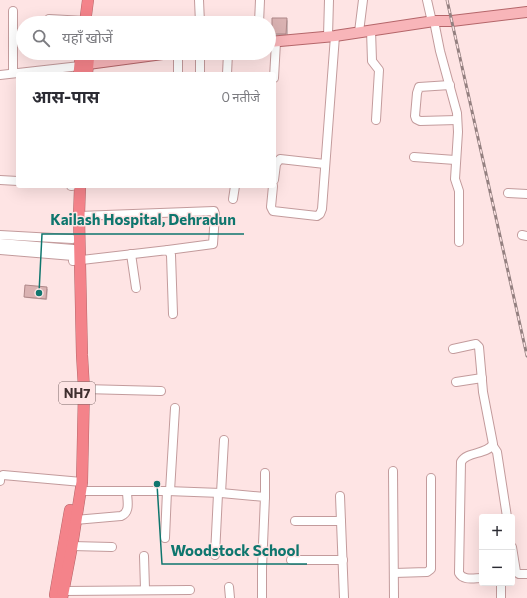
<!DOCTYPE html>
<html lang="hi">
<meta charset="utf-8">
<style>
:root{--surface:#fff;--page:#f7f7f7;--text:#2b2b33;--muted:#7c7c81;--line:#e1e1e2}
body{margin:0;font-family:Commissioner,"Noto Sans Devanagari",sans-serif;background:var(--page);color:var(--text)}
.controls{position:absolute;right:12px;bottom:12px;display:grid;overflow:hidden;border-radius:4px;box-shadow:0 4px 16px #0002}
.controls button{width:36px;height:36px;display:grid;place-items:center;padding:0;border:0;border-bottom:1px solid var(--line);background:var(--surface);color:var(--text);font:20px sans-serif}
.list{margin:0;padding:0;list-style:none}
h2{display:flex;justify-content:space-between;align-items:center;height:52px;margin:0;padding:0 16px;font-size:17px}
h2 small{font-size:13px;font-weight:400;color:var(--muted)}
.icon{flex:none;width:22px;height:22px;fill:none;stroke:currentColor;stroke-width:2;stroke-linecap:round;stroke-linejoin:round}
.map{position:relative;flex:none;width:527px;height:598px;overflow:hidden}
.search{position:absolute;background:var(--surface);box-shadow:0 4px 16px #0002;left:16px;top:16px;width:260px;height:44px;display:flex;align-items:center;gap:10px;box-sizing:border-box;padding:0 14px;border-radius:22px;color:var(--muted);font-size:15px}
.panel{position:absolute;background:var(--surface);box-shadow:0 4px 16px #0002;left:16px;top:72px;width:260px;height:116px;border-radius:4px}
.map>svg:first-child{display:block}
.shadow{fill:#0003}
.building{fill:#dab2b2;stroke:#ae8788}
.lines{fill:none;stroke-linecap:round;stroke-linejoin:round}
.minor-casing{stroke:#c39b9c;stroke-width:10}
.major-casing{stroke:#b5666a;stroke-width:12}
.highway-casing{stroke:#b5666a;stroke-width:12}
.minor{stroke:#fff;stroke-width:8}
.major{stroke:#f8b5b9;stroke-width:10}
.highway{stroke:#f4838a;stroke-width:11}
.rail-casing{stroke:#948080;stroke-width:3}
.rail{stroke:#fee4e4;stroke-width:1.5;stroke-dasharray:4.5;stroke-linecap:butt}
.labels{text-anchor:middle;dominant-baseline:central;stroke-width:3;stroke-linejoin:round;paint-order:stroke}
.shield{fill:#fee4e4;stroke:#786565;stroke-width:1}
.shield-label{font-size:13px;font-weight:bold;fill:#3f2f2f}
.leader{fill:none;stroke:#0f766e;stroke-width:1.5}
.callout-dot{fill:#0f766e;stroke:#fee4e4;stroke-width:1.5}
.callout-label{font-size:15px;text-anchor:middle;font-weight:bold;fill:#0f766e;stroke:#fee4e4;stroke-width:3;stroke-linejoin:round;paint-order:stroke}
</style>
<div class="map">
<svg width="527" height="598" viewBox="0 0 527 598">
<rect width="100%" height="100%" fill="#fee4e4"/>
<!-- shadow -->
<g class="shadow">
<path d="M287,19L288,21V35L274,36L273,34Z"/>
<path d="M46,288L48,289L47,300L27,298L25,297Z"/>
</g>
<!-- building -->
<g class="building">
<path d="M272,18H287L286,34H272Z"/>
<path d="M25,285L47,287L46,299L24,297Z"/>
</g>
<g class="lines">
<!-- minor casing -->
<g class="minor-casing">
<g id="minor">
<path d="M199,0L200,23"/>
<path d="M427,0L432,22"/>
<path d="M13,11V73"/>
<path d="M49,19L85,21"/>
<path d="M434,21L440,51L457,113L458,132L455,179L459,191V242"/>
<path d="M259,23L260,0"/>
<path d="M371,30L372,61L379,70L376,120"/>
<path d="M359,32L363,0"/>
<path d="M328,36L329,0"/>
<path d="M178,53V74"/>
<path d="M200,53V74"/>
<path d="M227,74L228,53"/>
<path d="M0,75L80,66"/>
<path d="M274,78L276,42"/>
<path d="M450,85L419,87L417,93L415,116L416,119L420,121L457,120"/>
<path d="M414,157L455,160"/>
<path d="M0,180L18,181"/>
<path d="M274,180L276,164L280,159L325,164"/>
<path d="M71,186H72"/>
<path d="M273,186L271,207L273,211L317,216L320,214L322,209L335,36"/>
<path d="M508,193L527,194"/>
<path d="M233,199L235,186"/>
<path d="M79,216L214,211L215,214L213,244L168,250"/>
<path d="M0,235L72,239"/>
<path d="M522,235L527,236"/>
<path d="M0,243L73,249"/>
<path d="M0,250L73,256"/>
<path d="M131,254L136,288"/>
<path d="M73,261L168,250L171,255L173,314"/>
<path d="M453,349L476,344L479,347L483,392L493,444C487,455 467,451 461,462L459,573C463,581 474,578 482,578"/>
<path d="M456,382L482,378"/>
<path d="M84,389L161,391"/>
<path d="M493,446L497,452L507,517"/>
<path d="M393,471L394,598"/>
<path d="M0,481V477L3,475L82,482"/>
<path d="M81,491H167L221,493L265,497L262,568V598"/>
<path d="M170,491L175,408"/>
<path d="M221,493L224,440"/>
<path d="M340,496L344,598"/>
<path d="M265,497V473"/>
<path d="M75,520L121,516C131,512 127,500 127,492"/>
<path d="M295,521H341"/>
<path d="M165,538L167,491"/>
<path d="M72,546L112,547"/>
<path d="M512,547L516,572L519,574H527"/>
<path d="M215,555L218,494"/>
<path d="M144,556L145,589"/>
<path d="M291,560H343"/>
<path d="M394,573L427,572L431,569V478"/>
<path d="M501,583V598"/>
<path d="M229,587L230,598"/>
<path d="M63,591L190,590"/>
</g>
</g>
<!-- major casing -->
<g class="major-casing">
<g id="major">
<path d="M269,42L335,36L434,21H452L527,12"/>
<path d="M88,64L170,53"/>
</g>
</g>
<!-- highway casing -->
<g class="highway-casing">
<g id="highway">
<path d="M85,23L88,0"/>
<path d="M79,74L81,53"/>
<path d="M87,74L89,53"/>
<path d="M55,595L70,510"/>
<path d="M62,598L72,546L82,482L84,389L82,355L79,216L80,186"/>
</g>
</g>
<!-- minor -->
<use href="#minor" class="minor"/>
<!-- major -->
<use href="#major" class="major"/>
<!-- highway -->
<use href="#highway" class="highway"/>
<!-- rail casing -->
<g class="rail-casing">
<path id="rail" d="M447,0L527,356"/>
</g>
<!-- rail -->
<use href="#rail" class="rail"/>
</g>
<g class="labels">
<!-- shield labels -->
<rect class="shield" x="59" y="382" width="36" height="22" rx="3"/>
<g class="shield-label">
<text x="77" y="393">NH7</text>
</g>
</g>
<!-- callouts -->
<path class="leader" d="M39 293L42 234H244M157 484L162 564H307"/>
<g class="callout-dot">
<circle cx="39" cy="293" r="4"/>
<circle cx="157" cy="484" r="4"/>
</g>
<g class="callout-label">
<text x="143" y="225">Kailash Hospital, Dehradun</text>
<text x="235" y="556">Woodstock School</text>
</g>
</svg>
<div class="controls">
<button>+</button>
<button>−</button>
</div>
<div class="search"><svg class="icon" aria-label="search" viewBox="0 0 24 24"><circle cx="10" cy="10" r="6"/><path d="M15 15l6 6"/></svg>यहाँ खोजें</div>
<section class="panel">
<h2>आस-पास<small>0 नतीजे</small></h2>
<ul class="list">
</ul>
</section>
</div>
